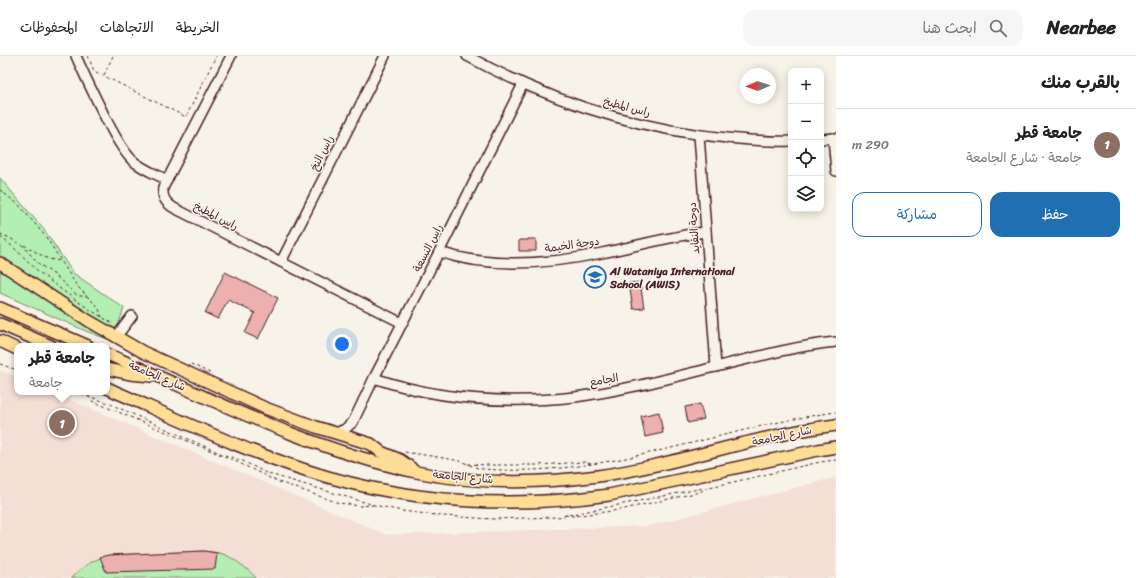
<!DOCTYPE html>
<html lang="ar">
<meta charset="utf-8">
<style>
:root{--surface:#fff;--page:#f6f6f6;--text:#222;--muted:#767676;--line:#e0e0e0;--accent:#1f6fb2}
body{margin:0;font-family:Sriracha,"Playpen Sans Arabic",sans-serif;background:var(--page);color:var(--text);direction:rtl}
.controls{position:absolute;right:12px;top:12px;display:grid;overflow:hidden;border-radius:8px;box-shadow:0 2px 10px #0003}
.controls button{width:36px;height:36px;display:grid;place-items:center;padding:0;border:0;border-bottom:1px solid var(--line);background:var(--surface);color:var(--text);font:20px sans-serif}
.compass{position:absolute;left:740px;top:12px;width:36px;height:36px;border-radius:50%;background:var(--surface);box-shadow:0 2px 10px #0003;rotate:268deg}
.you{position:absolute;left:342px;top:288px;width:14px;height:14px;margin:-10px;border:3px solid #fff;border-radius:50%;background:#1a73e8;box-shadow:0 0 0 6px #1a73e833}
.badge{display:grid;place-items:center;width:26px;height:26px;border-radius:50%;background:var(--accent);color:#fff;font-size:13px;font-weight:700}
.pin{position:absolute;translate:-50% -50%;border:2px solid #fff;box-shadow:0 1px 4px #0006}
.popup{position:absolute;left:14px;top:287px;width:96px;height:52px;box-sizing:border-box;display:grid;place-content:center;border-radius:8px;background:var(--surface);filter:drop-shadow(0 1px 3px #0005);font-size:13px;white-space:nowrap;color:var(--muted)}
.popup b{font-size:15px;color:var(--text)}
.popup::after{content:'';position:absolute;left:50%;top:100%;margin-left:-8px;border:8px solid transparent;border-top-color:var(--surface)}
.list{margin:0;padding:0;list-style:none}
h2{display:flex;justify-content:space-between;align-items:center;height:52px;margin:0;padding:0 16px;font-size:17px}
h2 small{font-size:13px;font-weight:400;color:var(--muted)}
.list li{display:grid;grid-template-columns:26px 1fr auto;gap:12px;align-items:center;box-sizing:border-box;height:72px;padding:0 16px;border-top:1px solid var(--line)}
.list b{display:block;font-size:15px;white-space:nowrap}
.list p{margin:0;font-size:13px;white-space:nowrap;color:var(--muted)}
.list em{font-size:13px;font-style:normal;color:var(--muted)}
.actions{display:flex;gap:8px;padding:12px 16px}
.actions a{flex:1;padding:9px 0;border:1px solid var(--accent);border-radius:12px;text-align:center;font-size:14px;color:var(--accent)}
.actions .main{background:var(--accent);color:#fff}
.icon{flex:none;width:22px;height:22px;fill:none;stroke:currentColor;stroke-width:2;stroke-linecap:round;stroke-linejoin:round}
.map{position:relative;flex:none;width:836px;height:522px;overflow:hidden;direction:ltr}
header{display:flex;align-items:center;gap:24px;box-sizing:border-box;height:56px;padding:0 20px;background:var(--surface);border-bottom:1px solid var(--line)}
header strong{font-size:19px}
nav{display:flex;gap:22px;margin-inline-start:auto;font-size:14px}
.search{width:280px;height:36px;background:var(--page);display:flex;align-items:center;gap:10px;box-sizing:border-box;padding:0 14px;border-radius:12px;color:var(--muted);font-size:15px}
main{display:flex}
aside{flex:1;background:var(--surface)}
.map>svg:first-child{display:block}
.built{fill:#f4dfd7}
.green{fill:#b3eeb2;stroke:#7e866e}
.building{fill:#ecb0af;stroke:#4a1f2b}
.lines{fill:none;stroke-linecap:round;stroke-linejoin:round}
.minor-casing{stroke:#4a1f2b;stroke-width:12}
.major-casing{stroke:#4a1f2b;stroke-width:14}
.path{stroke:#4a1f2b;stroke-width:1;stroke-dasharray:3 3;stroke-linecap:butt}
.minor{stroke:#f7f3e8;stroke-width:9}
.major{stroke:#fedd96;stroke-width:11}
.labels{text-anchor:middle;dominant-baseline:central;stroke-width:3;stroke-linejoin:round;paint-order:stroke}
.street-label{font-size:11px;fill:#4a1f2b;stroke:#f7f3e8}
.poi-label{font-size:11px;font-weight:bold;fill:#4a1f2b;stroke:#f7f3e8;text-anchor:start}
</style>
<header>
<strong>Nearbee</strong>
<div class="search"><svg class="icon" aria-label="search" viewBox="0 0 24 24"><circle cx="10" cy="10" r="6"/><path d="M15 15l6 6"/></svg>ابحث هنا</div>
<nav><a>الخريطة</a><a>الاتجاهات</a><a>المحفوظات</a></nav>
</header>
<main>
<aside>
<h2>بالقرب منك<small></small></h2>
<ul class="list">
<li><span class="badge" style="background:#8d6e63">1</span><div><b>جامعة قطر</b><p>جامعة · شارع الجامعة</p></div><em>290 m</em></li>
</ul>
<div class="actions"><a class="main">حفظ</a><a>مشاركة</a></div>
</aside>
<div class="map">
<svg width="836" height="522" viewBox="0 0 836 522">
<rect width="100%" height="100%" fill="#f7f3e8"/>
<filter id="ink" filterUnits="userSpaceOnUse"><feTurbulence type="fractalNoise" baseFrequency=".025" numOctaves="2"/><feDisplacementMap in="SourceGraphic" scale="8" xChannelSelector="R" yChannelSelector="G"/><feConvolveMatrix kernelMatrix="1 2 1 2 8 2 1 2 1" color-interpolation-filters="sRGB"/></filter>
<g filter="url(#ink)">
<!-- built -->
<path class="built" d="M0,314L17,321V336H52L387,479L649,470L836,421V522H0Z"/>
<!-- green -->
<g class="green">
<path d="M0,122L45,175L73,217L124,252L113,285L88,276L0,237Z"/>
<path d="M204,495C210,496 217,496 223,498C231,500 252,516 256,522H71C82,511 94,503 109,499Z"/>
</g>
<!-- building -->
<g class="building">
<path d="M528,183H536V195H519V184H528Z"/>
<path d="M225,216L278,242L258,283L245,277L255,257L228,244L218,263L205,257Z"/>
<path d="M640,226L644,252L633,253L629,227Z"/>
<path d="M700,348L704,363L688,367L685,351Z"/>
<path d="M659,356L663,377L645,381L641,360Z"/>
<path d="M204,495L217,497L215,513L106,516L100,501L109,499Z"/>
</g>
<g class="lines">
<!-- minor casing -->
<g class="minor-casing">
<g id="minor">
<path d="M76,0C86,23 97,45 108,67C115,80 122,94 132,104C142,113 156,118 167,124"/>
<path d="M231,0L163,132C162,142 166,147 174,152L402,267"/>
<path d="M467,0C548,44 635,73 727,82C748,84 770,86 791,85"/>
<path d="M699,79L716,311"/>
<path d="M833,82L836,115"/>
<path d="M821,83L836,82"/>
<path d="M439,196C491,213 550,208 602,197C637,190 671,180 706,176"/>
<path d="M281,206L385,0"/>
<path d="M116,281L132,260"/>
<path d="M374,322C438,344 508,348 575,341C621,335 666,323 711,312C753,302 794,290 836,286"/>
<path d="M336,377L345,373L353,366L374,322L439,196L523,28"/>
</g>
</g>
<!-- major casing -->
<g class="major-casing">
<g id="major">
<path d="M0,207L89,265L143,296L265,352L316,371L371,388L381,396L400,404L411,412"/>
<path d="M0,252L88,290"/>
<path d="M0,268L51,290"/>
<path d="M0,285L17,293"/>
<path d="M107,298C208,341 308,393 416,416C475,428 538,428 598,420C677,409 756,379 836,369"/>
<path d="M107,313L130,318L151,320"/>
<path d="M107,332C180,364 252,399 328,421C419,447 516,452 609,439L818,394L836,391"/>
</g>
</g>
<!-- path -->
<g class="path">
<path d="M88,0L94,15L186,61L216,0"/>
<path d="M104,19L113,0"/>
<path d="M0,134L19,149L46,181L77,230L98,251L102,261"/>
<path d="M0,178L8,181L22,189L39,208L55,219L75,238L79,240H87"/>
<path d="M0,181C15,191 26,204 39,216C62,235 86,252 112,267"/>
<path d="M24,189L48,203L61,205"/>
<path d="M0,308L17,314"/>
<path d="M191,308L210,317"/>
<path d="M76,336L108,347L222,398L243,405L266,417L374,449L402,455L444,460L492,463L558,461L729,427L820,406L836,404"/>
<path d="M88,340L92,345L233,404L276,425L339,447L360,450L373,449"/>
<path d="M405,396C422,399 442,401 459,405C468,407 475,413 484,413C605,423 719,372 836,356"/>
<path d="M468,408L487,409H538L584,406L591,408"/>
<path d="M565,459L573,460L620,454L700,436L706,432"/>
</g>
<!-- minor -->
<use href="#minor" class="minor"/>
<!-- major -->
<use href="#major" class="major"/>
</g>
</g>
<!-- icons -->
<defs>
<g id="school-ring" transform="scale(1.15)"><circle r="9.5" fill="#f7f3e8" stroke="#1f6fb2" stroke-width="1.5"/><path d="M0-5L7-2L0 1L-7-2ZM-4 1L0 2.5L4 1V4Q0 6-4 4Z" fill="#1f6fb2"/></g>
</defs>
<g fill-rule="evenodd">
<use href="#school-ring" x="595" y="221"/>
</g>
<g class="labels">
<!-- street labels -->
<g class="street-label">
<text transform="translate(627 51) rotate(15)">راس المطبخ</text>
<text transform="translate(322 97) rotate(-63)">راس النخ</text>
<text transform="translate(216 160) rotate(27)">راس المطبخ</text>
<text transform="translate(694 172) rotate(-94)">دوحة النفايد</text>
<text transform="translate(572 189) rotate(-8)">دوحة الخيمة</text>
<text transform="translate(428 192) rotate(-63)">راس النسعة</text>
<text transform="translate(157 320) rotate(23)">شارع الجامعة</text>
<text transform="translate(604 324) rotate(-9)">الجامع</text>
<text transform="translate(782 380) rotate(-12)">شارع الجامعة</text>
<text transform="translate(463 421) rotate(5)">شارع الجامعة</text>
</g>
<!-- poi labels -->
<g class="poi-label">
<text x="610" y="215">Al Wataniya International<tspan x="610" dy="13">School (AWIS)</tspan></text>
</g>
</g>
</svg>
<div class="controls">
<button>+</button>
<button>−</button>
<button><svg class="icon" aria-label="locate" viewBox="0 0 24 24"><circle cx="12" cy="12" r="6"/><path d="M12 2v4M12 18v4M2 12h4M18 12h4"/></svg></button>
<button><svg class="icon" aria-label="layers" viewBox="0 0 24 24"><path d="M12 4l9 5-9 5-9-5zM3 14l9 5 9-5"/></svg></button>
</div>
<svg class="compass" viewBox="-18 -18 36 36"><path d="M0-13l5 13h-10z" fill="#e53935"/><path d="M0 13l5-13h-10z" fill="#767676"/></svg>
<div class="you"></div>
<div class="pin badge" style="left:62px;top:367px;background:#8d6e63">1</div>
<div class="popup"><b>جامعة قطر</b>جامعة</div>
</div>
</main>
